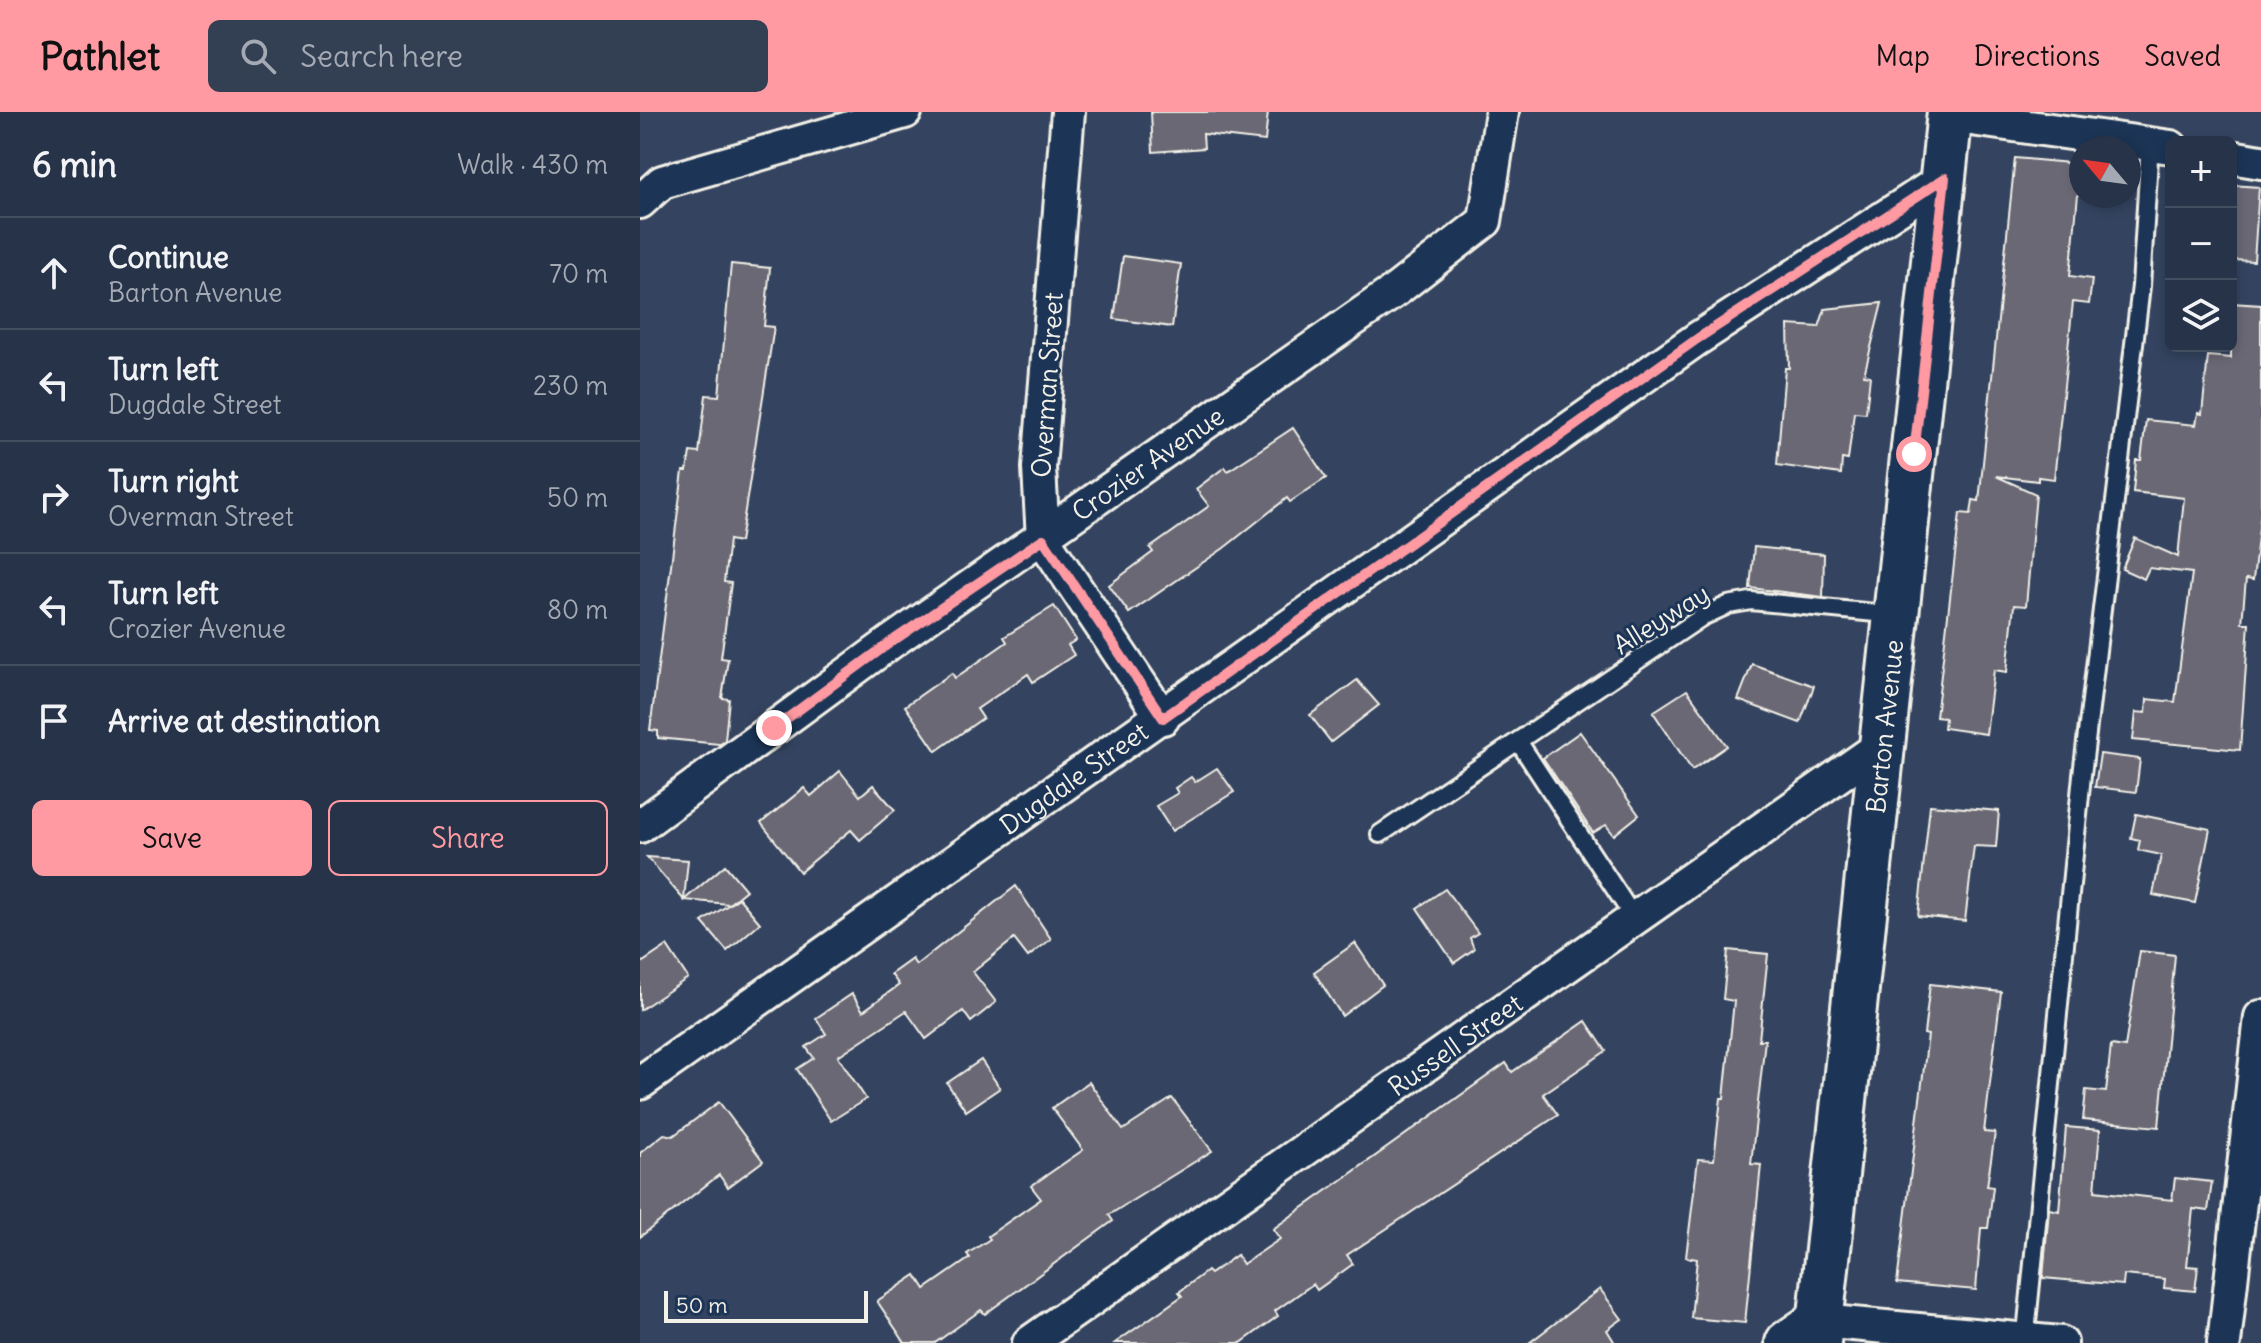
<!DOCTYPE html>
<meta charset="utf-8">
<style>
:root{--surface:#273348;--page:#333f52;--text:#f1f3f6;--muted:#a4aab4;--line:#434e60;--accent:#ff9aa2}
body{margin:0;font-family:Delius,sans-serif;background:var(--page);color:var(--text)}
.controls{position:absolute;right:24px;top:24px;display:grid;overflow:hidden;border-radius:12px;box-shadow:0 4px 12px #0003}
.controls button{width:72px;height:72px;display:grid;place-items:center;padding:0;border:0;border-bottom:2px solid var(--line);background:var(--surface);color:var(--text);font:40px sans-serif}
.compass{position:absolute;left:1429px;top:24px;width:72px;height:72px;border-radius:50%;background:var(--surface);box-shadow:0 4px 12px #0003;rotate:299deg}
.scale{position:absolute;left:24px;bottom:20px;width:204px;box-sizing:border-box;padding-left:8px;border:4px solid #f4f1e8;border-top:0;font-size:22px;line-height:28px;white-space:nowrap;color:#f4f1e8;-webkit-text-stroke:6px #1d3557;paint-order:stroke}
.stop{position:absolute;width:24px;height:24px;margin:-18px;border:6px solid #ff9aa2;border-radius:50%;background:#fff}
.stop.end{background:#ff9aa2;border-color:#fff;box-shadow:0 2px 8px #0008}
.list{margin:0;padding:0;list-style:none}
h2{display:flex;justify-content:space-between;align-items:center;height:104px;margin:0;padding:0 32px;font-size:34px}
h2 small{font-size:26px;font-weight:400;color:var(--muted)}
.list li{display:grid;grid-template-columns:52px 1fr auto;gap:24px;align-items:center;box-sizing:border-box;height:112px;padding:0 32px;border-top:2px solid var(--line)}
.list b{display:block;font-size:30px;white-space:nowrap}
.list p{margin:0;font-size:26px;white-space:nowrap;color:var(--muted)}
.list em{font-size:26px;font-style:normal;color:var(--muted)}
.actions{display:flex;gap:16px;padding:24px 32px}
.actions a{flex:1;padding:18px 0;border:2px solid var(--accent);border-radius:12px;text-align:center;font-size:28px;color:var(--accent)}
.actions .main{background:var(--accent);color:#111}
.icon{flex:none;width:44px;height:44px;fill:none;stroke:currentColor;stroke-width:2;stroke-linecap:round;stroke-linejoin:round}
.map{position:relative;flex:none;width:1621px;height:1231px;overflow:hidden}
header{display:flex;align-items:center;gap:48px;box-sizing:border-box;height:112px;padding:0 40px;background:var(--accent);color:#111}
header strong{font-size:38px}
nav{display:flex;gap:44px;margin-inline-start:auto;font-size:28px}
.search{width:560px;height:72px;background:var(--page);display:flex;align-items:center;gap:20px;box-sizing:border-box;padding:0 28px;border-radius:12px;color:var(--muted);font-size:30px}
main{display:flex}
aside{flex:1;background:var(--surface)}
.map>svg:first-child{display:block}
.building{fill:#6a6774;stroke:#f4f1e8;stroke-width:2}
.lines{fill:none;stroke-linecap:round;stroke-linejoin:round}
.lane-casing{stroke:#f4f1e8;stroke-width:22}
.street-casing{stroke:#f4f1e8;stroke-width:38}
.secondary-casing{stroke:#f4f1e8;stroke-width:50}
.primary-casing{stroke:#f4f1e8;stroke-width:50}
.lane{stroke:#1d3557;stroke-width:16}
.street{stroke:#1d3557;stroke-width:32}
.secondary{stroke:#1d3557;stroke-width:44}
.primary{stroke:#1d3557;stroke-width:44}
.route{stroke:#ff9aa2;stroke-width:10}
.labels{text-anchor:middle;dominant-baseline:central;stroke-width:6;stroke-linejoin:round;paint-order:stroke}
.street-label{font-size:26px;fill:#f4f1e8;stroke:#1d3557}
</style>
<header>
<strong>Pathlet</strong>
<div class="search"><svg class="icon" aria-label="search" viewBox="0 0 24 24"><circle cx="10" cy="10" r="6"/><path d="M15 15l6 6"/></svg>Search here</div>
<nav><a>Map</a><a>Directions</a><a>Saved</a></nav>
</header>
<main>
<aside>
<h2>6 min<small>Walk · 430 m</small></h2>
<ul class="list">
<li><svg class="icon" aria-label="ahead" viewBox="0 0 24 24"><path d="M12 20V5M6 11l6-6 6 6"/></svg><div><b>Continue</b><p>Barton Avenue</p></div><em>70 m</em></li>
<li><svg class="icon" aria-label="left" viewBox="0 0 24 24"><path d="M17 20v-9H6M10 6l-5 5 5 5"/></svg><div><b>Turn left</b><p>Dugdale Street</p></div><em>230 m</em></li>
<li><svg class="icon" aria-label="right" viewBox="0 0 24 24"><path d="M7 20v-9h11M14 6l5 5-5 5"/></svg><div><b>Turn right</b><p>Overman Street</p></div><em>50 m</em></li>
<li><svg class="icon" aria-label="left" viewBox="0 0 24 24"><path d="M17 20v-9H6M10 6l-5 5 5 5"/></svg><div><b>Turn left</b><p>Crozier Avenue</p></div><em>80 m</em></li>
<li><svg class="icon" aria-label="arrive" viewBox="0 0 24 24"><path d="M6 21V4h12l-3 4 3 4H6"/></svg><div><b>Arrive at destination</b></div></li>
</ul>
<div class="actions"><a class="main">Save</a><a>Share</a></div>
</aside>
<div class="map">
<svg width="1621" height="1231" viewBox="0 0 1621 1231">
<rect width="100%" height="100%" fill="#344460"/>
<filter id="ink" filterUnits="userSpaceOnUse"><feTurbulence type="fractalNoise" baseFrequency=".0125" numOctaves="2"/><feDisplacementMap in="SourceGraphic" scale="16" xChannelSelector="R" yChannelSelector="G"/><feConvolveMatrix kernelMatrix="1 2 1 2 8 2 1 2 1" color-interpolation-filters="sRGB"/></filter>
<g filter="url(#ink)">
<!-- building -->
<g class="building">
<path d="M511,0H628L625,29L563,22L564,36L513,40Z"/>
<path d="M1375,46L1441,52L1430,164L1452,167L1449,192L1433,190L1414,367L1398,365V369L1356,364L1396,382L1386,494L1374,493L1367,560L1354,558L1346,622L1304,616L1305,606L1296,605L1320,401L1331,402L1333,388L1339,389Z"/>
<path d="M1591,73L1619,75L1614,149L1591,148Z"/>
<path d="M483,144L541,152L532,215L474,207Z"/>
<path d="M91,152L130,156L124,214L134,215L100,430L89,428L84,470L91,471L81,546L88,547L82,586L89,587L85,628L79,632L18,626V619L10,618L43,359H47L50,340L59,341L66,283L79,284Z"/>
<path d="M1242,191L1224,263L1230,264L1226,301L1214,300L1208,348L1202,347L1201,362L1137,353L1145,256H1149L1148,213L1179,215L1185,197Z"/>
<path d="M1591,191L1621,193V399L1613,468L1606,467L1602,511H1609L1600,638L1493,628L1496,600L1506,601L1507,587L1535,590L1552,461L1509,456L1504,467L1482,457L1495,426L1538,445L1544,386L1493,380L1496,348H1501L1506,308L1556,313L1558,301L1562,302L1568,244L1591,246Z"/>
<path d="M653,316L686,366L650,390L647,386L584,436L489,501L469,473L513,440L510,436L569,394L556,377L585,355L588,359Z"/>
<path d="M1114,435L1184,442L1183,485L1110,476Z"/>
<path d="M414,494L436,528L428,533L434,543L393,570L388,562L337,597L343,606L296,639L265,594L312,561L315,566L367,530L364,525Z"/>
<path d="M1112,552L1174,574L1160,611L1098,588Z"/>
<path d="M717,568L739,593L691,630L670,603Z"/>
<path d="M1047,578L1087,634L1052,658L1013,600Z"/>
<path d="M940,620L999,703L974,723L966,713L953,721L903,646Z"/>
<path d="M1460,642L1500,647L1496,680L1455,675Z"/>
<path d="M577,656L594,680L532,719L516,694L538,681L535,676L551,665L555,670Z"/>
<path d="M200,659L220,684L233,673L255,698L220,728L211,718L160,760L121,711L164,676L171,684Z"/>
<path d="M1290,693L1359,699L1356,735L1334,734L1325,809L1278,804Z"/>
<path d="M1496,702L1570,717L1555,791L1513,783L1521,743L1498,738L1500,728L1491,726Z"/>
<path d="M7,745L48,748L44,788Z"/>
<path d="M85,753L106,778L89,792L44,788Z"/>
<path d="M376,774L411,827L388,845L374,827L333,860L356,890L331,910L323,899L286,927L266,899L198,944L226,987L191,1009L157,957L174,946L166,935L186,922L176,906L212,882L223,899L259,873L251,862L272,847L276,853Z"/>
<path d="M805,777L838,821L830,826L834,837L814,851L777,796Z"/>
<path d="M99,786L120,811L87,839L62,810Z"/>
<path d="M715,831L743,873L702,904L674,860Z"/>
<path d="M27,834L48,866L0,898V852Z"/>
<path d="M1088,838L1128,842L1119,928H1125L1111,1052L1121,1053L1105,1211L1051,1206L1057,1147L1046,1145L1058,1047L1074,1048L1081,986H1084L1094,889L1083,887Z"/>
<path d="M1500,839L1535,843L1519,1015L1443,1008L1446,978L1466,980L1471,933L1485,935Z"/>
<path d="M1290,872L1361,880L1344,1020L1355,1021L1347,1074L1353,1075L1348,1116H1341L1336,1178L1257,1171L1288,923L1284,922Z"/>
<path d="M946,909L966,939L903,982L918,1003L707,1143L713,1152L677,1178L673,1172L635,1199L638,1204L601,1231H475L542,1184L539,1180L567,1159L570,1162L597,1143L603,1152L640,1127L633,1117L866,951L872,960Z"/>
<path d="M341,948L360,976L326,999L307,971Z"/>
<path d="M449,970L483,1018L532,986L572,1039L469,1103L473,1109L345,1202L341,1198L295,1231H265L237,1189L276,1163L285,1177L330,1146L327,1142L350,1127L348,1124L401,1087L391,1074L443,1038L412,996Z"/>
<path d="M79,990L123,1049L88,1075L79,1063L0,1125V1041L24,1022L33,1024Z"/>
<path d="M1426,1015L1460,1018L1455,1079L1532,1088L1535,1066L1572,1070L1568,1099L1553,1097L1547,1154L1558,1155L1555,1179L1524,1176L1525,1167L1484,1163L1483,1173L1403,1166L1409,1097L1419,1099Z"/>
<path d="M960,1177L982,1207L967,1218L975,1231H889Z"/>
</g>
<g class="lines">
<!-- lane casing -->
<g class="lane-casing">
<g id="lane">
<path d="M740,722L878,629"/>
<path d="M994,806L878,629L1062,505L1088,493L1111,489L1256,503"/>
<path d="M1385,1231L1442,663L1501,174L1510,31"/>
</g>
</g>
<!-- street casing -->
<g class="street-casing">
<g id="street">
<path d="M428,0L399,356L403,427L523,606"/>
<path d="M1310,4L1531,35"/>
<path d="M1591,45L1621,50"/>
<path d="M0,90L22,70L265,0"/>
<path id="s1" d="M0,714L251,530L756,178L845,109L862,0"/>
<path id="s2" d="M0,971L1057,227L1305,66"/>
<path d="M1180,1209L1421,1231"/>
<path id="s3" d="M389,1231L1242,633"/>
<path d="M1584,1231L1621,905"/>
</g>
</g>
<!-- secondary casing -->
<g class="secondary-casing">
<path id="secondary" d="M1148,1231L1180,1209"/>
</g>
<!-- primary casing -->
<g class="primary-casing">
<g id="primary">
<path id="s4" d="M1178,1231L1310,0"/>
</g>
</g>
<!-- lane -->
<use href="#lane" class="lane"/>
<!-- street -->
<use href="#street" class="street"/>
<!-- secondary -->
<use href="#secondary" class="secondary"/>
<!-- primary -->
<use href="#primary" class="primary"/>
</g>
</g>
<g class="lines" filter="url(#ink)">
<!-- route -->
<path class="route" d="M134,616L251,530L403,427L523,606L1057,227L1305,66L1274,342"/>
</g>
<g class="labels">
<!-- street labels -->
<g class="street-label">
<text transform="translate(407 273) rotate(-86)">Overman Street</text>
<text stroke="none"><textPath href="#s1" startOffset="624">Crozier Avenue</textPath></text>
<text transform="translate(1021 507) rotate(-32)">Alleyway</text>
<text stroke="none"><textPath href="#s4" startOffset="620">Barton Avenue</textPath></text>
<text stroke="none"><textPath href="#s2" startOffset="530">Dugdale Street</textPath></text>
<text stroke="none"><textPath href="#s3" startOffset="520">Russell Street</textPath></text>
</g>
</g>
</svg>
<div class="controls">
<button>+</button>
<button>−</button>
<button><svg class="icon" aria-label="layers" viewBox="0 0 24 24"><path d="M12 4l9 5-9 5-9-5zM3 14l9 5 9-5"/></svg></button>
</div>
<svg class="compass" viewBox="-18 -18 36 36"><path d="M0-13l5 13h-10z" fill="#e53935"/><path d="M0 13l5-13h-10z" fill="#a4aab4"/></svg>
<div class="scale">50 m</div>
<div class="stop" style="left:1274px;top:342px"></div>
<div class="stop end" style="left:134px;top:616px"></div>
</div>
</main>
